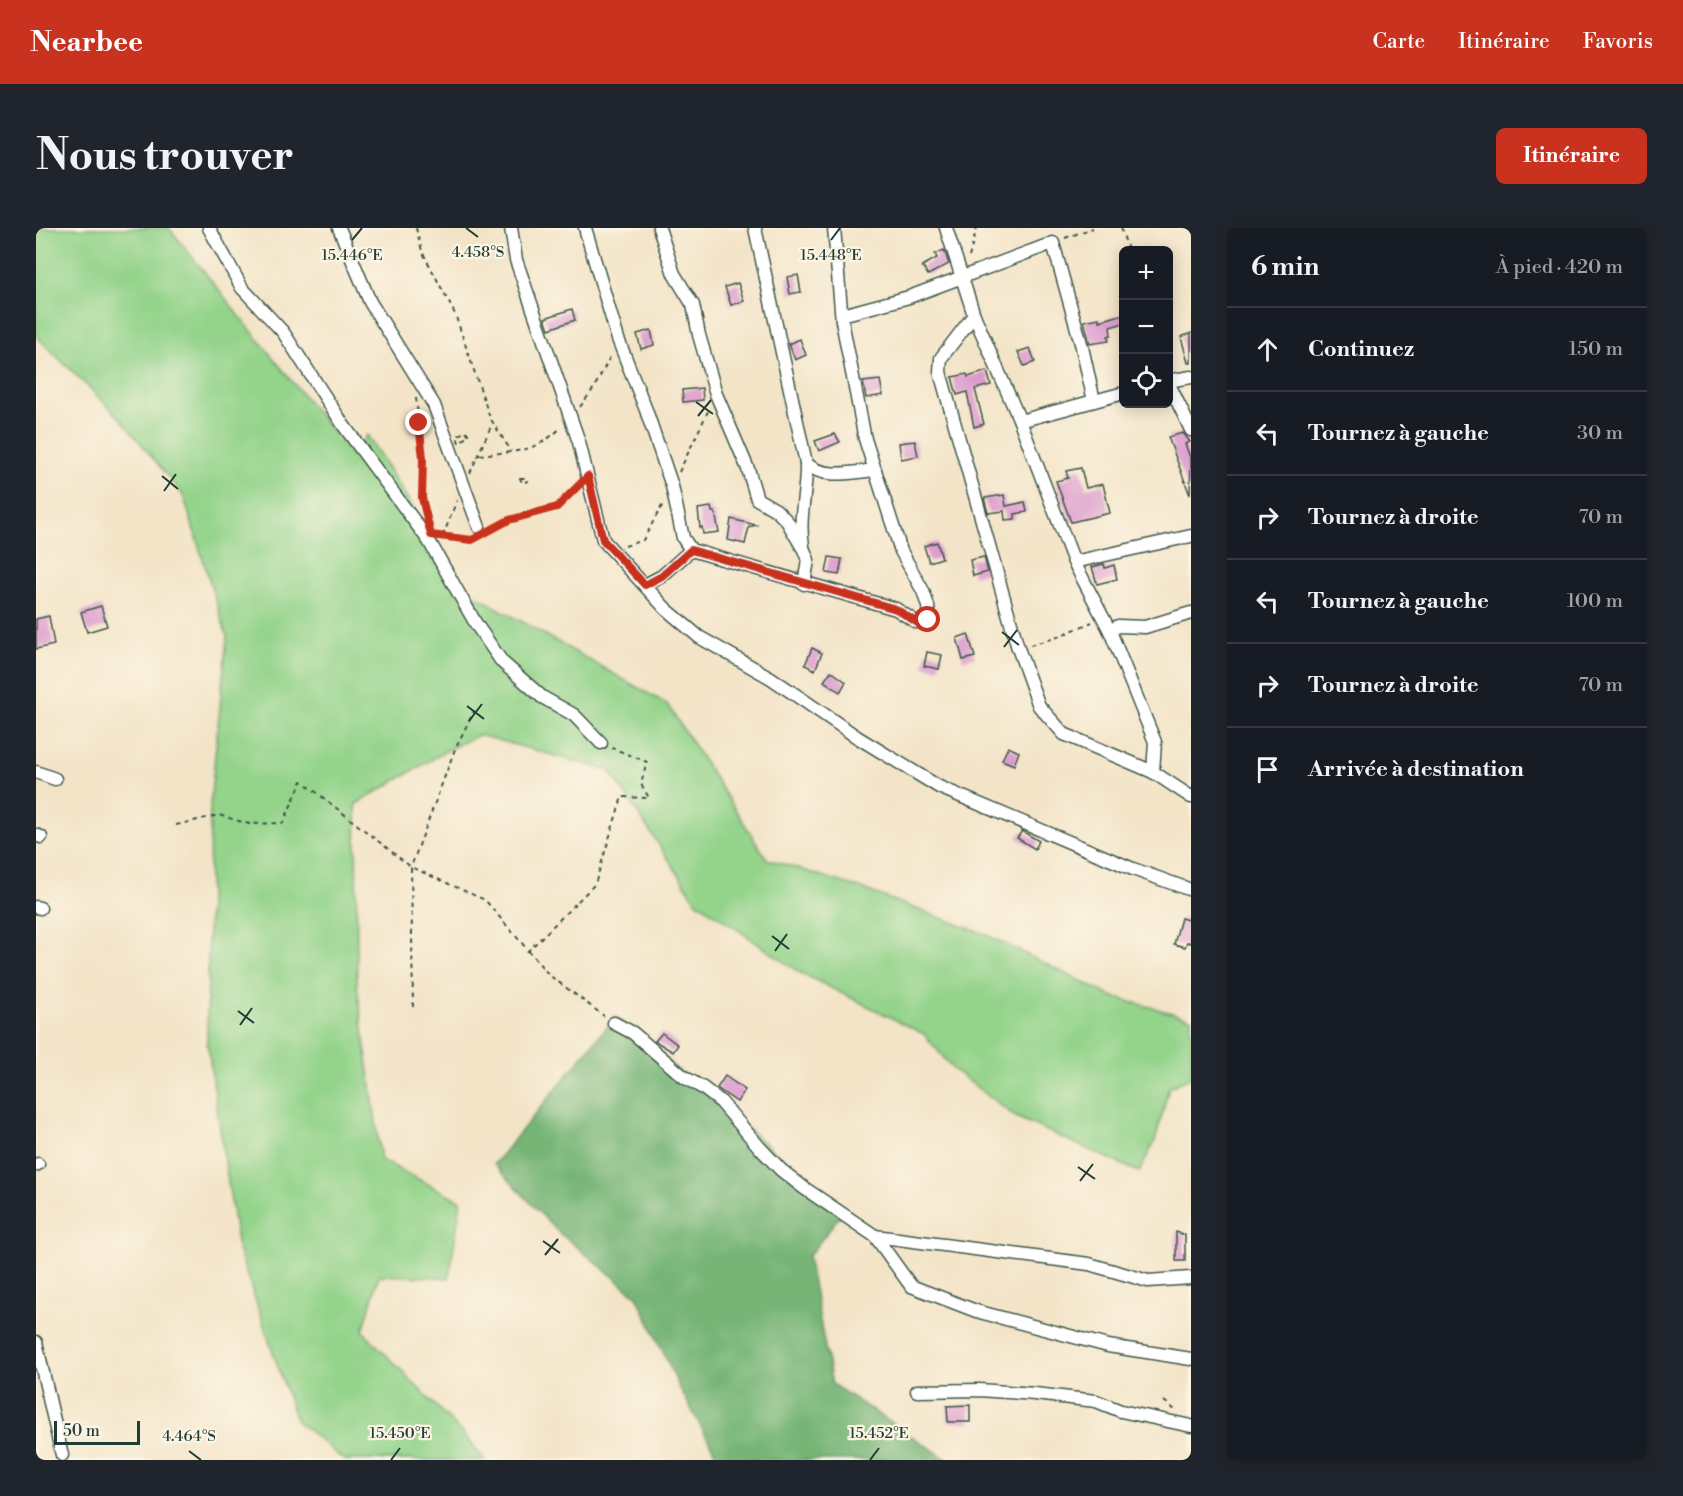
<!DOCTYPE html>
<html lang="fr">
<meta charset="utf-8">
<style>
:root{--surface:#171b24;--page:#20242c;--text:#f1f3f6;--muted:#9ea1a6;--line:#363941;--accent:#c8321e}
body{margin:0;font-family:"Libre Bodoni",serif;background:var(--page);color:var(--text)}
.controls{position:absolute;right:18px;top:18px;display:grid;overflow:hidden;border-radius:9px;box-shadow:0 3px 15px #0003}
.controls button{width:54px;height:54px;display:grid;place-items:center;padding:0;border:0;border-bottom:2px solid var(--line);background:var(--surface);color:var(--text);font:30px sans-serif}
.scale{position:absolute;left:18px;bottom:15px;width:86px;box-sizing:border-box;padding-left:6px;border:3px solid #1f3d34;border-top:0;font-size:16px;line-height:21px;white-space:nowrap;color:#1f3d34;-webkit-text-stroke:4px #fcf5e5;paint-order:stroke}
.stop{position:absolute;width:18px;height:18px;margin:-14px;border:4px solid #c8321e;border-radius:50%;background:#fff}
.stop.end{background:#c8321e;border-color:#fff;box-shadow:0 2px 6px #0008}
.list{margin:0;padding:0;list-style:none}
h2{display:flex;justify-content:space-between;align-items:center;height:78px;margin:0;padding:0 24px;font-size:26px}
h2 small{font-size:20px;font-weight:400;color:var(--muted)}
.list li{display:grid;grid-template-columns:39px 1fr auto;gap:18px;align-items:center;box-sizing:border-box;height:84px;padding:0 24px;border-top:2px solid var(--line)}
.list b{display:block;font-size:22px;white-space:nowrap}
.list em{font-size:20px;font-style:normal;color:var(--muted)}
.icon{flex:none;width:33px;height:33px;fill:none;stroke:currentColor;stroke-width:2;stroke-linecap:round;stroke-linejoin:round}
.map{position:relative;flex:none;width:1155px;height:1232px;overflow:hidden;border-radius:9px}
header{display:flex;align-items:center;gap:36px;box-sizing:border-box;height:84px;padding:0 30px;background:var(--accent);color:#fff}
header strong{font-size:28px}
nav{display:flex;gap:33px;margin-inline-start:auto;font-size:21px}
.intro{display:flex;align-items:center;justify-content:space-between;box-sizing:border-box;height:144px;padding:0 36px}
h1{margin:0;font-size:42px}
.button{padding:15px 27px;border-radius:9px;background:var(--accent);color:#fff;font-size:21px;font-weight:700}
main{display:flex;gap:36px;padding:0 36px}
aside{flex:1;background:var(--surface);border-radius:9px;box-shadow:0 3px 15px #0003}
.map>svg:first-child{display:block}
.green{fill:#93d38a;stroke:#59885f;stroke-width:1.5}
.forest{fill:#76b576;stroke:#4a7955;stroke-width:1.5}
.building{fill:#db99cd}
.lines{fill:none;stroke-linecap:round;stroke-linejoin:round}
.minor-casing{stroke:#3f564a;stroke-width:15}
.path{stroke:#3f564a;stroke-width:2;stroke-dasharray:4.5 4.5;stroke-linecap:butt}
.minor{stroke:#fff;stroke-width:12}
.route{stroke:#c8321e;stroke-width:8}
.ticks{fill:none;stroke:#1f3d34;stroke-width:2}
.ticks-label{font-size:15px;text-anchor:middle;fill:#1f3d34;stroke:#fcf5e5;stroke-width:4.5;stroke-linejoin:round;paint-order:stroke}
</style>
<header>
<strong>Nearbee</strong>
<nav><a>Carte</a><a>Itinéraire</a><a>Favoris</a></nav>
</header>
<div class="intro"><h1>Nous trouver</h1><a class="button">Itinéraire</a></div>
<main>
<div class="map">
<svg width="1155" height="1232" viewBox="0 0 1155 1232">
<rect width="100%" height="100%" fill="#fcf5e5"/>
<filter id="ink" filterUnits="userSpaceOnUse"><feTurbulence type="fractalNoise" baseFrequency=".0167" numOctaves="2"/><feDisplacementMap in="SourceGraphic" scale="12" xChannelSelector="R" yChannelSelector="G"/><feConvolveMatrix kernelMatrix="1 2 1 2 8 2 1 2 1" color-interpolation-filters="sRGB"/></filter>
<filter id="wash" filterUnits="userSpaceOnUse"><feTurbulence type="fractalNoise" baseFrequency=".008" numOctaves="4" result="noise"/><feDisplacementMap in="SourceGraphic" scale="24" xChannelSelector="R" yChannelSelector="G"/><feGaussianBlur stdDeviation="1.35" result="paint"/><feColorMatrix in="noise" values="0 0 0 0 0 0 0 0 0 0 0 0 0 0 0 0 0 1.4 0 .05"/><feComposite in="paint" operator="in"/></filter>
<g filter="url(#wash)">
<rect width="100%" height="100%" fill="#f3e4c7"/>
<!-- green -->
<path class="green" d="M0,0H133L316,228L331,207L430,362L631,476L731,631L821,659L951,707L1077,769L1155,790V850L1133,859L1119,913L1103,944L980,889L917,841L888,806L763,744L660,673L574,543L443,507L415,520L320,576L321,757L345,932L425,973L413,1050L343,1047L327,1103L429,1208L449,1232H308L260,1192L202,1021L171,813L174,576L191,409L147,267L85,191L0,108Z"/>
<!-- forest -->
<path class="forest" d="M579,789L808,982L772,1029L796,1156L912,1232H680V1226L644,1161L601,1068L521,1003L458,936Z"/>
<g id="blocks">
<!-- building -->
<g class="building">
<path d="M908,22L913,36L892,47L886,38L901,30L899,26Z"/>
<path d="M762,47L765,64L754,66L751,49Z"/>
<path d="M702,55L708,73L695,77L689,59Z"/>
<path d="M536,81L539,92L513,101L509,90Z"/>
<path d="M1088,86V95L1074,99L1075,107L1072,108L1073,113L1054,116L1048,93L1063,90L1064,93Z"/>
<path d="M615,102L618,117L605,121L601,106Z"/>
<path d="M1155,105V135H1152L1145,109Z"/>
<path d="M764,111L770,127L759,132L753,116Z"/>
<path d="M994,120L999,134L988,138L982,124Z"/>
<path d="M951,143L955,157L939,161L948,196L938,199L931,164L921,167L916,149L931,146L932,149Z"/>
<path d="M844,152L847,167L830,170L827,154Z"/>
<path d="M666,160L667,172L647,174L646,162Z"/>
<path d="M1147,205L1154,214L1149,216L1155,232L1154,267L1132,209Z"/>
<path d="M799,206L804,214L783,223L779,213Z"/>
<path d="M879,213L882,228L865,231L863,215Z"/>
<path d="M1045,240L1050,260L1067,256L1074,285L1035,294L1020,253L1032,250L1030,243Z"/>
<path d="M968,267L970,278L989,274L991,284L979,286V291L969,292L968,283L952,285L948,270Z"/>
<path d="M675,279L676,284H679L683,304L667,306L666,299L664,300L662,281Z"/>
<path d="M695,291L720,297L713,299L709,316L692,312Z"/>
<path d="M901,314L906,330L893,334L888,318Z"/>
<path d="M793,329L806,331L803,347L790,345Z"/>
<path d="M948,329L952,344L937,348L934,332Z"/>
<path d="M1068,336L1069,340L1078,337L1081,351L1061,356L1056,339Z"/>
<path d="M65,378L71,398L51,404L45,384Z"/>
<path d="M13,388L18,417L0,421V391Z"/>
<path d="M932,406L939,429L927,432L921,410Z"/>
<path d="M776,420L786,425L779,442L769,437Z"/>
<path d="M891,424L906,427L903,441L888,438Z"/>
<path d="M795,443L810,454L804,464L788,453Z"/>
<path d="M972,519L983,524L978,537L966,532Z"/>
<path d="M986,603L1003,613L999,621L981,610Z"/>
<path d="M1145,690L1155,693V715L1151,714L1149,719L1138,716Z"/>
<path d="M626,805L642,817L637,824L619,813Z"/>
<path d="M689,848L709,862L701,874L681,860Z"/>
<path d="M1140,1004L1149,1007V1033H1140Z"/>
<path d="M934,1177V1194H912L911,1178Z"/>
</g>
</g>
</g>
<g filter="url(#ink)">
<use href="#blocks" fill-opacity="0" stroke="#3f564a" stroke-width="1.5"/>
<g class="lines">
<!-- minor casing -->
<g class="minor-casing">
<g id="minor">
<path d="M173,0L206,60L247,104L308,198L393,313L440,396L466,434L506,469L538,487L565,515"/>
<path d="M303,0L334,74L398,177L443,299"/>
<path d="M475,0L480,32L543,214L567,312L630,381L663,409L735,450L821,509L903,559L1097,641L1155,662"/>
<path d="M549,0L582,111L610,182L636,258L647,310L655,322L860,381L880,394L893,392L892,378L887,363L865,323L829,211L806,93L798,0"/>
<path d="M623,0L638,46L657,77L663,107L680,166L712,241L721,271L740,282L751,293L768,322L772,332L768,356"/>
<path d="M719,0L770,235C786,252 819,244 839,242"/>
<path d="M910,0L938,87L984,193L1038,334L1074,403L1119,514L1117,544"/>
<path d="M806,87L873,69L1017,15L1046,119L1058,173"/>
<path d="M938,87L905,130L904,144L982,420L1003,478L1028,506L1117,544L1155,569"/>
<path d="M1132,153L1155,149"/>
<path d="M1132,154L1155,202"/>
<path d="M984,193L1088,165"/>
<path d="M767,317C762,290 771,263 770,235"/>
<path d="M1038,334L1155,308"/>
<path d="M609,357L626,348L655,322"/>
<path d="M1074,403L1082,398L1109,399L1155,385"/>
<path d="M0,544L19,551"/>
<path d="M0,607L5,609"/>
<path d="M0,679L4,680"/>
<path d="M578,795L597,805L648,849L667,860L685,874L724,920L745,942L768,960L839,1008L875,1058L940,1083L1072,1118L1155,1131"/>
<path d="M0,937L2,936"/>
<path d="M839,1008L1053,1036L1112,1053L1155,1050"/>
<path d="M0,1114L26,1227"/>
<path d="M881,1163L943,1162L999,1166L1060,1173L1085,1183L1155,1198"/>
</g>
</g>
<!-- path -->
<g class="path">
<path d="M380,0L386,23L419,86L454,190L475,223"/>
<path d="M1085,0L1092,22"/>
<path d="M1029,10L1057,0"/>
<path d="M933,29L941,0"/>
<path d="M380,170L387,230L386,270L391,290"/>
<path d="M544,179L558,160L576,125"/>
<path d="M430,203L433,207L423,215L421,208Z"/>
<path d="M443,227C481,223 496,226 526,199"/>
<path d="M643,244L674,179"/>
<path d="M434,245L456,196"/>
<path d="M484,250H491L492,253L486,255Z"/>
<path d="M455,302L473,292L521,279L542,258"/>
<path d="M404,308L436,312L440,310"/>
<path d="M407,308L421,272"/>
<path d="M589,318L607,312L627,276"/>
<path d="M994,417L1019,410L1056,394"/>
<path d="M140,597L183,587L213,596L247,595L266,553L375,639L449,672L513,747L568,788"/>
<path d="M491,724L559,656L586,569L613,570L605,556L611,534L576,520"/>
<path d="M377,779L375,639L419,521L438,483"/>
<path d="M1128,1173L1139,1182"/>
</g>
<!-- minor -->
<use href="#minor" class="minor"/>
</g>
</g>
<g class="lines" filter="url(#ink)">
<!-- route -->
<path class="route" d="M383,195L387,230L386,270L395,307L436,312L473,292L521,279L552,248L567,312L609,357L626,348L655,322L860,381L880,394L892,392"/>
</g>
<!-- ticks -->
<path class="ticks" d="M430,0L442,9M316,12L326,0M795,12L804,0M660,174L677,186M662,188L675,172M126,248L142,261M128,263L140,246M966,404L983,417M968,419L981,402M431,478L448,491M433,493L446,476M736,708L753,721M739,723L751,706M202,783L218,795M204,797L216,780M1042,939L1059,951M1044,953L1057,936M507,1013L524,1025M509,1027L522,1011M153,1223L165,1232M355,1232L364,1220M834,1232L843,1220"/>
<g class="ticks-label">
<text x="442" y="29">4.458°S</text>
<text x="316" y="32">15.446°E</text>
<text x="795" y="32">15.448°E</text>
<text x="364" y="1210">15.450°E</text>
<text x="843" y="1210">15.452°E</text>
<text x="153" y="1213">4.464°S</text>
</g>
</svg>
<div class="controls">
<button>+</button>
<button>−</button>
<button><svg class="icon" aria-label="locate" viewBox="0 0 24 24"><circle cx="12" cy="12" r="6"/><path d="M12 2v4M12 18v4M2 12h4M18 12h4"/></svg></button>
</div>
<div class="scale">50 m</div>
<div class="stop" style="left:892px;top:392px"></div>
<div class="stop end" style="left:383px;top:195px"></div>
</div>
<aside>
<h2>6 min<small>À pied · 420 m</small></h2>
<ul class="list">
<li><svg class="icon" aria-label="ahead" viewBox="0 0 24 24"><path d="M12 20V5M6 11l6-6 6 6"/></svg><div><b>Continuez</b></div><em>150 m</em></li>
<li><svg class="icon" aria-label="left" viewBox="0 0 24 24"><path d="M17 20v-9H6M10 6l-5 5 5 5"/></svg><div><b>Tournez à gauche</b></div><em>30 m</em></li>
<li><svg class="icon" aria-label="right" viewBox="0 0 24 24"><path d="M7 20v-9h11M14 6l5 5-5 5"/></svg><div><b>Tournez à droite</b></div><em>70 m</em></li>
<li><svg class="icon" aria-label="left" viewBox="0 0 24 24"><path d="M17 20v-9H6M10 6l-5 5 5 5"/></svg><div><b>Tournez à gauche</b></div><em>100 m</em></li>
<li><svg class="icon" aria-label="right" viewBox="0 0 24 24"><path d="M7 20v-9h11M14 6l5 5-5 5"/></svg><div><b>Tournez à droite</b></div><em>70 m</em></li>
<li><svg class="icon" aria-label="arrive" viewBox="0 0 24 24"><path d="M6 21V4h12l-3 4 3 4H6"/></svg><div><b>Arrivée à destination</b></div></li>
</ul>
</aside>
</main>
